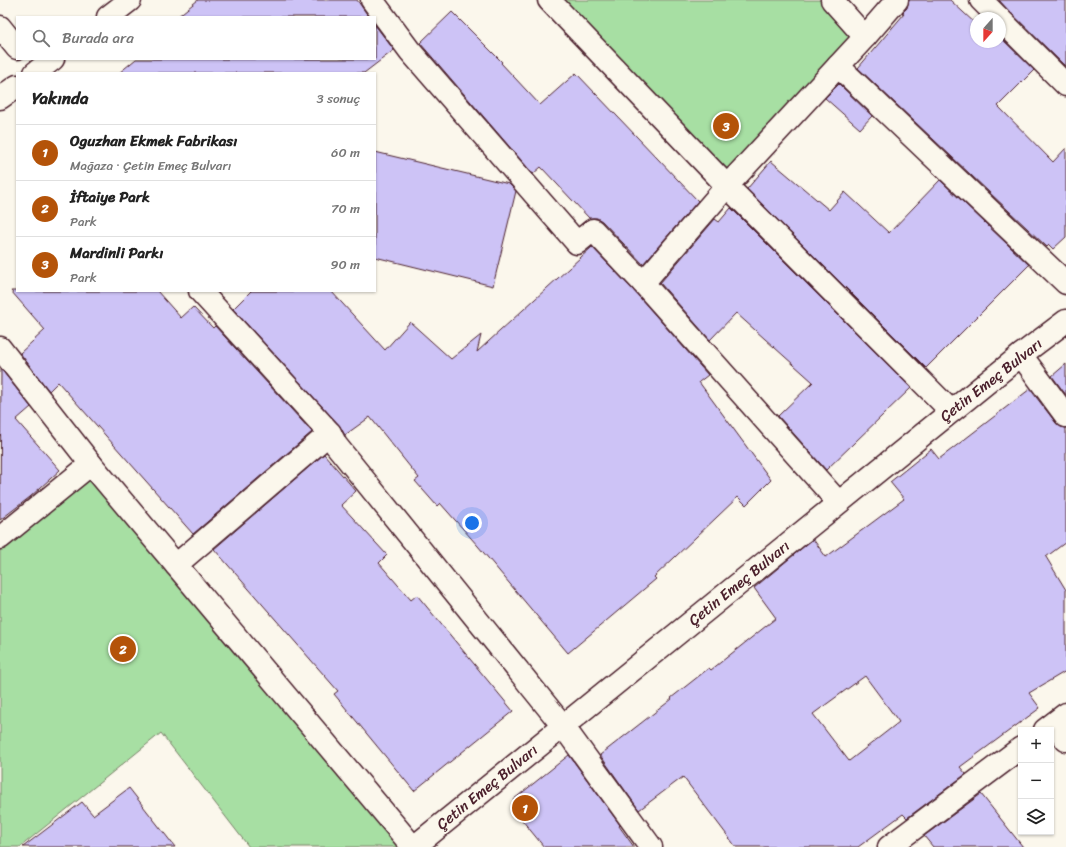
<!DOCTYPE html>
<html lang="tr">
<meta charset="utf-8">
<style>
:root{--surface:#fff;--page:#f2f2f2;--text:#222;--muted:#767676;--line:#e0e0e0;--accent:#b45309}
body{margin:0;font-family:Sriracha,sans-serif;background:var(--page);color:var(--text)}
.controls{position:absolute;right:12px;bottom:12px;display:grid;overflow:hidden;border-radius:0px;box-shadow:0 1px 3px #0004}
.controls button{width:36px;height:36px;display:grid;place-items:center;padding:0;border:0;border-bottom:1px solid var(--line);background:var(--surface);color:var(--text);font:20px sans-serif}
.compass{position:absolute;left:970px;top:12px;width:36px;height:36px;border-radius:50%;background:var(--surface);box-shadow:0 1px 3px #0004;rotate:201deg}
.you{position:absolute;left:472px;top:523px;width:14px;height:14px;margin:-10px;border:3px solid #fff;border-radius:50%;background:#1a73e8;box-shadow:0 0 0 6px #1a73e833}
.badge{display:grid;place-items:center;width:26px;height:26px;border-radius:50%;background:var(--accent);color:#fff;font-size:13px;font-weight:700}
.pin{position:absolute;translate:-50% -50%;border:2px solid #fff;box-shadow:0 1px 4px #0006}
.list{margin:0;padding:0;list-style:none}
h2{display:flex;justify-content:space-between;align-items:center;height:52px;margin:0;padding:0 16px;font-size:17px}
h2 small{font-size:13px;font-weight:400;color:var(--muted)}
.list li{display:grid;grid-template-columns:26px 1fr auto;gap:12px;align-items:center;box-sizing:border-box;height:56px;padding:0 16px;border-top:1px solid var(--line)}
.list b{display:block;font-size:15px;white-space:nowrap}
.list p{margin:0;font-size:13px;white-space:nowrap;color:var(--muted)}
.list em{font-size:13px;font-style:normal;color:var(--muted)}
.icon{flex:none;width:22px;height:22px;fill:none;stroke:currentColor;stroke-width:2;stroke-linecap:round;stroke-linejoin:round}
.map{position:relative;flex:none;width:1066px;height:847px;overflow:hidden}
.search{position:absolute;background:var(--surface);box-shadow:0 1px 3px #0004;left:16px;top:16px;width:360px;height:44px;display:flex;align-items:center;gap:10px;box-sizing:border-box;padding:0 14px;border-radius:0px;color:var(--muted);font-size:15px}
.panel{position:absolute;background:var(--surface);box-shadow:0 1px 3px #0004;left:16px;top:72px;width:360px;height:220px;border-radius:0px}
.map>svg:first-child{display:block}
.green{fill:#a7dfa3;stroke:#787f67}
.building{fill:#cdc3f6;stroke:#4a1f2b;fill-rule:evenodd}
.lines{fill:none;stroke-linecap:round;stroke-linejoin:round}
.minor-casing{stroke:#4a1f2b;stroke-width:25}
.major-casing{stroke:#4a1f2b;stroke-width:25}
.minor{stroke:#fbf7ec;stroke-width:22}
.major{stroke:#fbf7ec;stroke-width:22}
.labels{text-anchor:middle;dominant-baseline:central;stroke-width:3.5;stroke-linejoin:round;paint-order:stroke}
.street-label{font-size:15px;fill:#4a1f2b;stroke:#fbf7ec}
</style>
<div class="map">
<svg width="1066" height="847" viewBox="0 0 1066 847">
<rect width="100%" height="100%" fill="#fbf7ec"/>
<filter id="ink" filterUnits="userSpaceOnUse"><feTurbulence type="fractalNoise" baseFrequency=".025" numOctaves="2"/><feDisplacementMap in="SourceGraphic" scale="8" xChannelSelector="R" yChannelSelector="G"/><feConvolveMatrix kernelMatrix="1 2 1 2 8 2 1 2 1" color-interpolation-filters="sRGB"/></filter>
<g filter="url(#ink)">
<!-- green -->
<g class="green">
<path d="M549,0H832L865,37L727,186Z"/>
<path d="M91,464L413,847H249L161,733L20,847H0V538Z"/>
</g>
<!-- building -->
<g class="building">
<path d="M198,0H357L369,17H177Z"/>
<path d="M909,0H950L976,24V42H1000V37L1034,70L998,106L1053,162L1066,148V237L1053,249L1049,245L1047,247L858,68L904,14L902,13L907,8Z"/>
<path d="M999,0H1066V67L1008,10Z"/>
<path d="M452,12L502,62L501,63L540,105L576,73L698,201L643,264L602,221L597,218H589L541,167L533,174L420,43Z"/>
<path d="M375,25L394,50L364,73H119L136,59H375Z"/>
<path d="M839,84L872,116L860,129L825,98Z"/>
<path d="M375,152L509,184L516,191L493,286L375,257Z"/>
<path d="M771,161L829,210L845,192L889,233L940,180L1029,265L926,368L747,189Z"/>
<path d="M731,208L911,388L826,470L778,416L813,382L736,313L710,340L660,283L715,219L719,222Z"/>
<path d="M592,247L634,291L708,375L699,382L771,480L746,505L738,497L654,577L656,579L568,653L478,546L440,503L437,506L415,481L419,478L370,417L345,435L339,425L233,309L251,291H331L385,350L410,322L451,359L481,335L477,352Z"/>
<path d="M11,291H157L181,318L193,307L213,328L215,326L312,432L193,534L58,382L49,391L20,353L45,330Z"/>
<path d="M1066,364V395L1052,376Z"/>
<path d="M1,369L31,407L16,420L60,470L30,497L0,520Z"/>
<path d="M1030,389L1056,423L1061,427L1066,428V542L1046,557L1066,590V671L1029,693L1040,708L960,767L966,774L907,818L903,814L858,847H736L683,777L639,810L600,755L672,699L671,698L709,668L711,670L776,618L754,588L813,539L826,557L904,499L890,482L931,449L939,459ZM865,676L899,722L849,761L813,714Z"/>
<path d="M324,454L356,491L341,505L387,555L379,563L411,600L417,595L513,711L414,791L334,694L338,691L214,549Z"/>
<path d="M569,755L620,825L619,826L634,847H544L522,820L526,817L513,800Z"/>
<path d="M129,788L175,847H23L82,802L93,815Z"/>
<path d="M981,794L1023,847H933L924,836Z"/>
</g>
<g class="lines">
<!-- minor casing -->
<g class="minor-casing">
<g id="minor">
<path d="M372,0L410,51L577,243L593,230L643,283L727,186L865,37L897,0"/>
<path d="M549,0L727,186L951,411"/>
<path d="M832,0L865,37"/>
<path d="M981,0L999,18"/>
<path d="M108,17L130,0"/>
<path d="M1000,19L1066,85"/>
<path d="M0,27L17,48"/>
<path d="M838,66L1066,283"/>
<path d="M35,73L53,59"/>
<path d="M0,98L17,86"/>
<path d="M643,283L838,502"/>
<path d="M200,291L330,433L336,445L563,726L651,847"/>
<path d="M0,348L91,464L413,847"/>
<path d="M1021,355L1066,416"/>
<path d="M0,538L91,464"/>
<path d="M176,565L330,433"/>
<path d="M1055,723L1066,740"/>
<path d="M1045,730L1066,714"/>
<path d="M889,847L1021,748"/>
</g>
</g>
<!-- major casing -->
<g class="major-casing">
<path id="major" d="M414,847L1021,355L1066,321"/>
</g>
<!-- minor -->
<use href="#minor" class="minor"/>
<!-- major -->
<use href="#major" class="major"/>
</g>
</g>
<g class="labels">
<!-- street labels -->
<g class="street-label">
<text transform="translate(991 380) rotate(-38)">Çetin Emeç Bulvarı</text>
<text transform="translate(739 583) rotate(-39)">Çetin Emeç Bulvarı</text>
<text transform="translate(487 787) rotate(-39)">Çetin Emeç Bulvarı</text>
</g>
</g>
</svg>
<div class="controls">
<button>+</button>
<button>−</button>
<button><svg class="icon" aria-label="layers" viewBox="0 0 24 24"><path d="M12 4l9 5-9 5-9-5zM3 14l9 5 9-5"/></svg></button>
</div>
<svg class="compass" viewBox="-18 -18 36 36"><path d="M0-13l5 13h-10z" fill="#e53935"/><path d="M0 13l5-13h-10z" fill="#767676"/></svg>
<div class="you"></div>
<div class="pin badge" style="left:525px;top:808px">1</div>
<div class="pin badge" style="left:123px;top:649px">2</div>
<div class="pin badge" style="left:726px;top:126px">3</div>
<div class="search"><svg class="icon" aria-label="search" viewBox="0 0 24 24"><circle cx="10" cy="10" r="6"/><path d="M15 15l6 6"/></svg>Burada ara</div>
<section class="panel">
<h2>Yakında<small>3 sonuç</small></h2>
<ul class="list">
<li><span class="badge">1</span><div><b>Oguzhan Ekmek Fabrikası</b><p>Mağaza · Çetin Emeç Bulvarı</p></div><em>60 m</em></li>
<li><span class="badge">2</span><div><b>İftaiye Park</b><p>Park</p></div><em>70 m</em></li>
<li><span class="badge">3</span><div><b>Mardinli Parkı</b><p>Park</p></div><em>90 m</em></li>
</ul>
</section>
</div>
